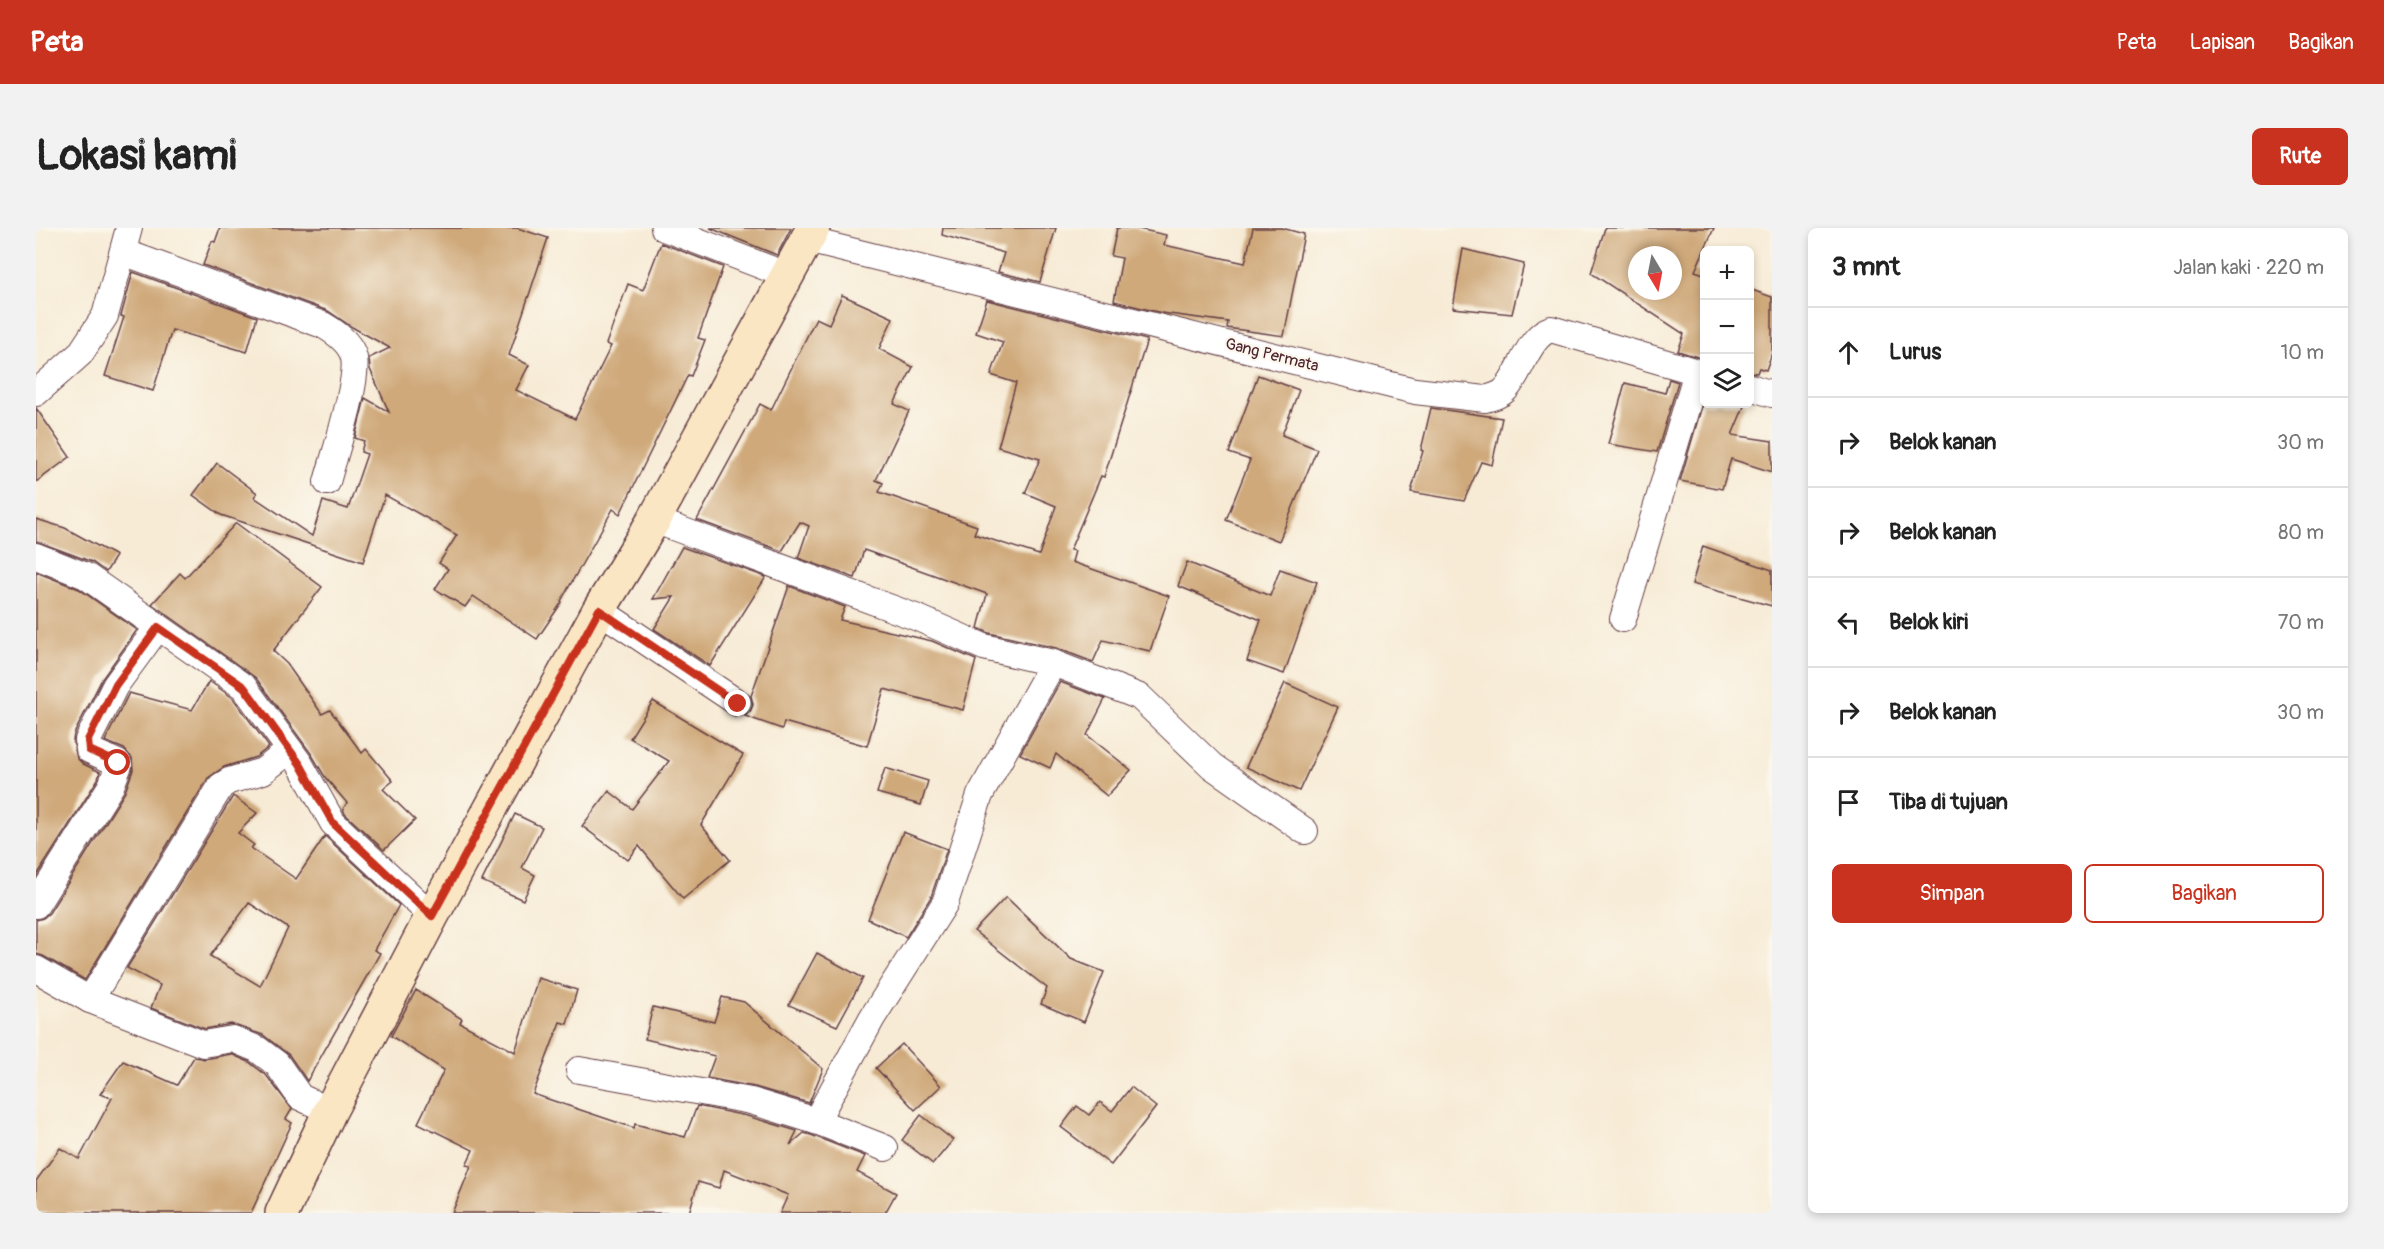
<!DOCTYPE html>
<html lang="id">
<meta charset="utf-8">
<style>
:root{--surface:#fff;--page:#f2f2f2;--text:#222;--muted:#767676;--line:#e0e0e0;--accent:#c8321e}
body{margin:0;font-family:Pangolin,sans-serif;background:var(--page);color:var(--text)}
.controls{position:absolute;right:18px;top:18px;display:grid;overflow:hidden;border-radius:9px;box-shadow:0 3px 9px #0003}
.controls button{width:54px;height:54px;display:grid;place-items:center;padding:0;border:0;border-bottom:2px solid var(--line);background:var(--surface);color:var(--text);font:30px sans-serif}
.compass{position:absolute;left:1592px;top:18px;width:54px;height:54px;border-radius:50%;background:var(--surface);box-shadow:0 3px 9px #0003;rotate:170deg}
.stop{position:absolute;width:18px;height:18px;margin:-14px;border:4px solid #c8321e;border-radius:50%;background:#fff}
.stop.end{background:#c8321e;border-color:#fff;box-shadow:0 2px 6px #0008}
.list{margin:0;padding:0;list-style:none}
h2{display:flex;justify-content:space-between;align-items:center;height:78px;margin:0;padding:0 24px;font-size:26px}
h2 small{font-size:20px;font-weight:400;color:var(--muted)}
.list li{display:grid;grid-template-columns:39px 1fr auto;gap:18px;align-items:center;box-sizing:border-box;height:90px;padding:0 24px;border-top:2px solid var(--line)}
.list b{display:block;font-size:22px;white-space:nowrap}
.list em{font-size:20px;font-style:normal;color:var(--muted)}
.actions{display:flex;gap:12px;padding:18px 24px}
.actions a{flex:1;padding:14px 0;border:2px solid var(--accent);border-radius:9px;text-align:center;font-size:21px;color:var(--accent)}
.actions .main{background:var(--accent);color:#fff}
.icon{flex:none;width:33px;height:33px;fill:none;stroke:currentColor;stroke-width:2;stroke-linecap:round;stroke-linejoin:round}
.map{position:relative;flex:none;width:1736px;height:985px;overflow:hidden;border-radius:9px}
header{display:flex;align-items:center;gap:36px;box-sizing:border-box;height:84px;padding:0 30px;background:var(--accent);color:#fff}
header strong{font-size:28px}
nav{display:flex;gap:33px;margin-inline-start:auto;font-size:21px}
.intro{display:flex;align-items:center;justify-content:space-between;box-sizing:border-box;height:144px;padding:0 36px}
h1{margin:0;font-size:42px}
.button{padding:15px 27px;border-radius:9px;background:var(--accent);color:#fff;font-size:21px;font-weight:700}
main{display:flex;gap:36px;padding:0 36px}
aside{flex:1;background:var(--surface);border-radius:9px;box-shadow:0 3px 9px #0003}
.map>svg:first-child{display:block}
.building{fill:#cfa97a;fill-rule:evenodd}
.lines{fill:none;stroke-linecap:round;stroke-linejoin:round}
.street-casing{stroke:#643e45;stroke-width:28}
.secondary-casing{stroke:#643e45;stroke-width:36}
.street{stroke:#fff;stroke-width:26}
.secondary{stroke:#fbe6c4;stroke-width:33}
.route{stroke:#c8321e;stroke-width:8}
.labels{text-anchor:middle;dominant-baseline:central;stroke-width:4.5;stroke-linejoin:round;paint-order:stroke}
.street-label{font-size:16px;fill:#4a1f2b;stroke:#fbf7ec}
</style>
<header>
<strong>Peta</strong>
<nav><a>Peta</a><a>Lapisan</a><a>Bagikan</a></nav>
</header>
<div class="intro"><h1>Lokasi kami</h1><a class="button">Rute</a></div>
<main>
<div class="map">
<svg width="1736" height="985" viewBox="0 0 1736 985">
<rect width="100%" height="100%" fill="#fbf7ec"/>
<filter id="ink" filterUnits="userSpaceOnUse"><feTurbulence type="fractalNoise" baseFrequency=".0167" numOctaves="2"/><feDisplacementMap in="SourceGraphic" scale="12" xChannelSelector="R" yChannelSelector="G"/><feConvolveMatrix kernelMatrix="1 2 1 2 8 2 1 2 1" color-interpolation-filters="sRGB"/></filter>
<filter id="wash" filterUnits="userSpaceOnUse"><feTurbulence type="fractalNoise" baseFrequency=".008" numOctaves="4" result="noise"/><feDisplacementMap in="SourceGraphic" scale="24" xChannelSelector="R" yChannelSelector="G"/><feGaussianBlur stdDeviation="1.35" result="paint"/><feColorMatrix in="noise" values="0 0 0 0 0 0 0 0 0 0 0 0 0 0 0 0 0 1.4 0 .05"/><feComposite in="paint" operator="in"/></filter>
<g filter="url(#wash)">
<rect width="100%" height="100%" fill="#f7ebd6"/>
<g id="blocks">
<!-- building -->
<g class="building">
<path d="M184,0H481L512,10L473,127L493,137L480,162L539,191L575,118L570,116L592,56L607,62L625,15L687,39L662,110L669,112L655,148L652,147L584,286L577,281L525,373L526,374L501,411L437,368L429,379L399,361L412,341L403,335L421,307L349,267L327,334L185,287L157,267L181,235L221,265L218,269L276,308L287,273L312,281L331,226L325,224L328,213L319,210L329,170L353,184L334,141L333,130L354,120L316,99L292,83L167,37L176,13L179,14Z"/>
<path d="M674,0H755L741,27Z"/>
<path d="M907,0H1020L1004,54L962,44L968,25L906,7Z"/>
<path d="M1081,0H1098L1130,7L1128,17L1209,35L1217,0H1246L1268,6L1248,108L1191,100L1192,94L1126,85L1078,73L1086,30L1075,28Z"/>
<path d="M1569,0H1678L1659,43L1668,46V131L1642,123L1648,106L1555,45ZM1601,27H1637V63H1601Z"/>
<path d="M1427,21L1488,36L1476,86L1417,80Z"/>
<path d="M97,44L221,89L211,124L136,102L117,163L69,148L88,89L85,88Z"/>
<path d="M1713,61L1736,69V125L1730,142L1723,140L1721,145L1713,144Z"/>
<path d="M806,67L857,90L843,121L877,139L858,176L873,183L840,252L847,255L843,264L941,298L938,306L1003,327L1020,278L989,265L1004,231L962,219L980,155L955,147L967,114L940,105L951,72L1111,112L1068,249L1065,248L1034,322L1039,323L1036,334L1133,368L1114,423L1067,412L1057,434L1020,420L953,405L942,400L951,366L828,322L819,350L762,330L773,298L764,294L746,323L661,292L724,176L735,182L780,90L793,96Z"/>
<path d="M1222,147L1263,162L1246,207L1281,221L1243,313L1190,292L1214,232L1193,225Z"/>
<path d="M1633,151L1642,154L1621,224L1572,216L1589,155L1629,165Z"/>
<path d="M1668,171V176H1709L1696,207L1736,213V244L1695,231L1686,261L1644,253Z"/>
<path d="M0,180L34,229L0,254Z"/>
<path d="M1395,180L1466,190L1456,237L1445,234L1428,273L1375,264L1387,223L1385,222Z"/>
<path d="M0,291L29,300L80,328L70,344L56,334L0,313Z"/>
<path d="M200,295L286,359L237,423L251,436L286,486L294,482L326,525L330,521L357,553L347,561L379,592L348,622L309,586L307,581L311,575L289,549L276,527L220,450L116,376L144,345L149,350Z"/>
<path d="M1667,318L1736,342V378L1656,356Z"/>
<path d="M646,319L730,349L674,438L618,401L638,369L617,371Z"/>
<path d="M1151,334L1234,368L1244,341L1281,354L1248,446L1211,433L1225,392L1142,358Z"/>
<path d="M0,344L43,361L101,402L66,451L38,506L37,513L41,530L47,536L64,544L62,551L0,649Z"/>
<path d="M753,358L809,379L804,392L896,413L940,432L927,482L848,461L831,518L748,494L746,501L709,488L714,484L717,477L715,468Z"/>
<path d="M173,453L197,470L233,519L220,529L188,539L172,550L49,752L7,728L0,726V692L7,690L13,685L89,564L97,542L96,530L88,521L69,513L93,465L156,482Z"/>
<path d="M1024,454L1069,471L1051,507L1095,542L1071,568L1020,526L1014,540L984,526Z"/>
<path d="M1249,455L1302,479L1263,563L1210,539Z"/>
<path d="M617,473L707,527L665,597L694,632L647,671L603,618L592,632L546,598L573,563L596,581L633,533L594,510Z"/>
<path d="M849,540L892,553L885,577L841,565Z"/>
<path d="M197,568L221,585L202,605L218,617L215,620L260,651L289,608L363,677L338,722L344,725L271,853L253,827L227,807L195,796L169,801L115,780L124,757L91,740ZM213,675L252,700L224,758L174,728Z"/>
<path d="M479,586L506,599L486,640L499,647L487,672L446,653Z"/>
<path d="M867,604L911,621L895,669L870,709L832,691Z"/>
<path d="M970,669L1035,731L1068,744L1048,794L1005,776L1011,760L938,703Z"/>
<path d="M781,725L827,750L801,798L753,777Z"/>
<path d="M502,750L541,762L531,796L524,794L497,866L598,900L599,896L649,909L661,878L711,888L761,903L754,917L768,905L775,907L829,928L821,944L860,965L849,985H744L752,967L688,942L683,960L662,954L653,985H416L435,938L430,937L437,922L382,895L408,842L355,808L380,762L426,791L424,795L479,824Z"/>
<path d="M686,769L708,774L787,841L773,875L719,859L671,850L679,828L609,811L617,779L678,794Z"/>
<path d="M866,816L905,858L879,882L840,840Z"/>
<path d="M195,826L213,834L230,847L256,881L250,891L256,895L215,985H0V953L24,920L43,931L76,870L64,866L87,833L141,857L158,829L169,831Z"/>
<path d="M1095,859L1120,879L1075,937L1025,899L1041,878L1053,887L1064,874L1076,883Z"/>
<path d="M885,887L917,912L897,936L866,912Z"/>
</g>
</g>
</g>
<g filter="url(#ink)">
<use href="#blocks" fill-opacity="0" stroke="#643e45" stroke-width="1.5"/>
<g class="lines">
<!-- street casing -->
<g class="street-casing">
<g id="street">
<path d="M628,0L750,47"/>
<path d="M771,12L1379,163L1449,171C1456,169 1465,167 1470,161C1485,145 1493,107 1515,101L1668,146"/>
<path d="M87,24L287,97C299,104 315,115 318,130C323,153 298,228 291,254"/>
<path d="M1714,159L1736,166"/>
<path d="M0,165L44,126L69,88L93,0"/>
<path d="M618,292L882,390L948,419L1017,435L1104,469L1176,538L1269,603"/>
<path d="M0,328L50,348L208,459L264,536L297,595L396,688"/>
<path d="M563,382L702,475"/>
<path d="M1587,391L1661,144"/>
<path d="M0,677L75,558L83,537L82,535L53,522L52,512L79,458L122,399"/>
<path d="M0,741L54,772L167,816L197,811L221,821L241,836L264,869L294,883"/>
<path d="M54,772L185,558L193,553L227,543L254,522"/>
<path d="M543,842L715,873L780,893L849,920"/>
<path d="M780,893L836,790L909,675L944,567L1017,435"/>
</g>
</g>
<!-- secondary casing -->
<g class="secondary-casing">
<path id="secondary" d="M246,985L294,883L396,688L563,382L618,292L777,0"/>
</g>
<!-- street -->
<use href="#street" class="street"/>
<!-- secondary -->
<use href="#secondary" class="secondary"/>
</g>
</g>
<g class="lines" filter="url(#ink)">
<!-- route -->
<path class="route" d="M82,535L53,522L52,512L79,458L122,399L208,459L264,536L297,595L396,688L563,382L702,476"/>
</g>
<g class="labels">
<!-- street labels -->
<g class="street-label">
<text transform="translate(1236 127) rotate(14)">Gang Permata</text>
</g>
</g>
</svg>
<div class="controls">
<button>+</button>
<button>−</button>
<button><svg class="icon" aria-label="layers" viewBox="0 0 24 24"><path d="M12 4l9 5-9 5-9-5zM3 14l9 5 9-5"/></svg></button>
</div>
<svg class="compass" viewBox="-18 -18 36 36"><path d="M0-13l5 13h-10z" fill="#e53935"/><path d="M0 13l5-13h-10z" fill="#767676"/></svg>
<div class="stop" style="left:82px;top:535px"></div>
<div class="stop end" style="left:702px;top:476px"></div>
</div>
<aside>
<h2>3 mnt<small>Jalan kaki · 220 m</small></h2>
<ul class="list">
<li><svg class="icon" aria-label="ahead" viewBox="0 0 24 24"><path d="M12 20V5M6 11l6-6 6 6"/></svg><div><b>Lurus</b></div><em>10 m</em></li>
<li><svg class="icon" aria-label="right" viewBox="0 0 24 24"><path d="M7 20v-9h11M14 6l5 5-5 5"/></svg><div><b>Belok kanan</b></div><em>30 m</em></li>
<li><svg class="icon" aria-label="right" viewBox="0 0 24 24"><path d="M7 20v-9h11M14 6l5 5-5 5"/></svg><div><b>Belok kanan</b></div><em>80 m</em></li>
<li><svg class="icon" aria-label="left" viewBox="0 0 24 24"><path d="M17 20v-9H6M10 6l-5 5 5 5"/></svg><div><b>Belok kiri</b></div><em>70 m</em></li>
<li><svg class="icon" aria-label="right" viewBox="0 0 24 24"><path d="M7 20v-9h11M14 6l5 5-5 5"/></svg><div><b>Belok kanan</b></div><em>30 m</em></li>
<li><svg class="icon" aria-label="arrive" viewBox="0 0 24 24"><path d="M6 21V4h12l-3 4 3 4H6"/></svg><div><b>Tiba di tujuan</b></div></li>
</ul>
<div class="actions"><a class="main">Simpan</a><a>Bagikan</a></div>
</aside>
</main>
